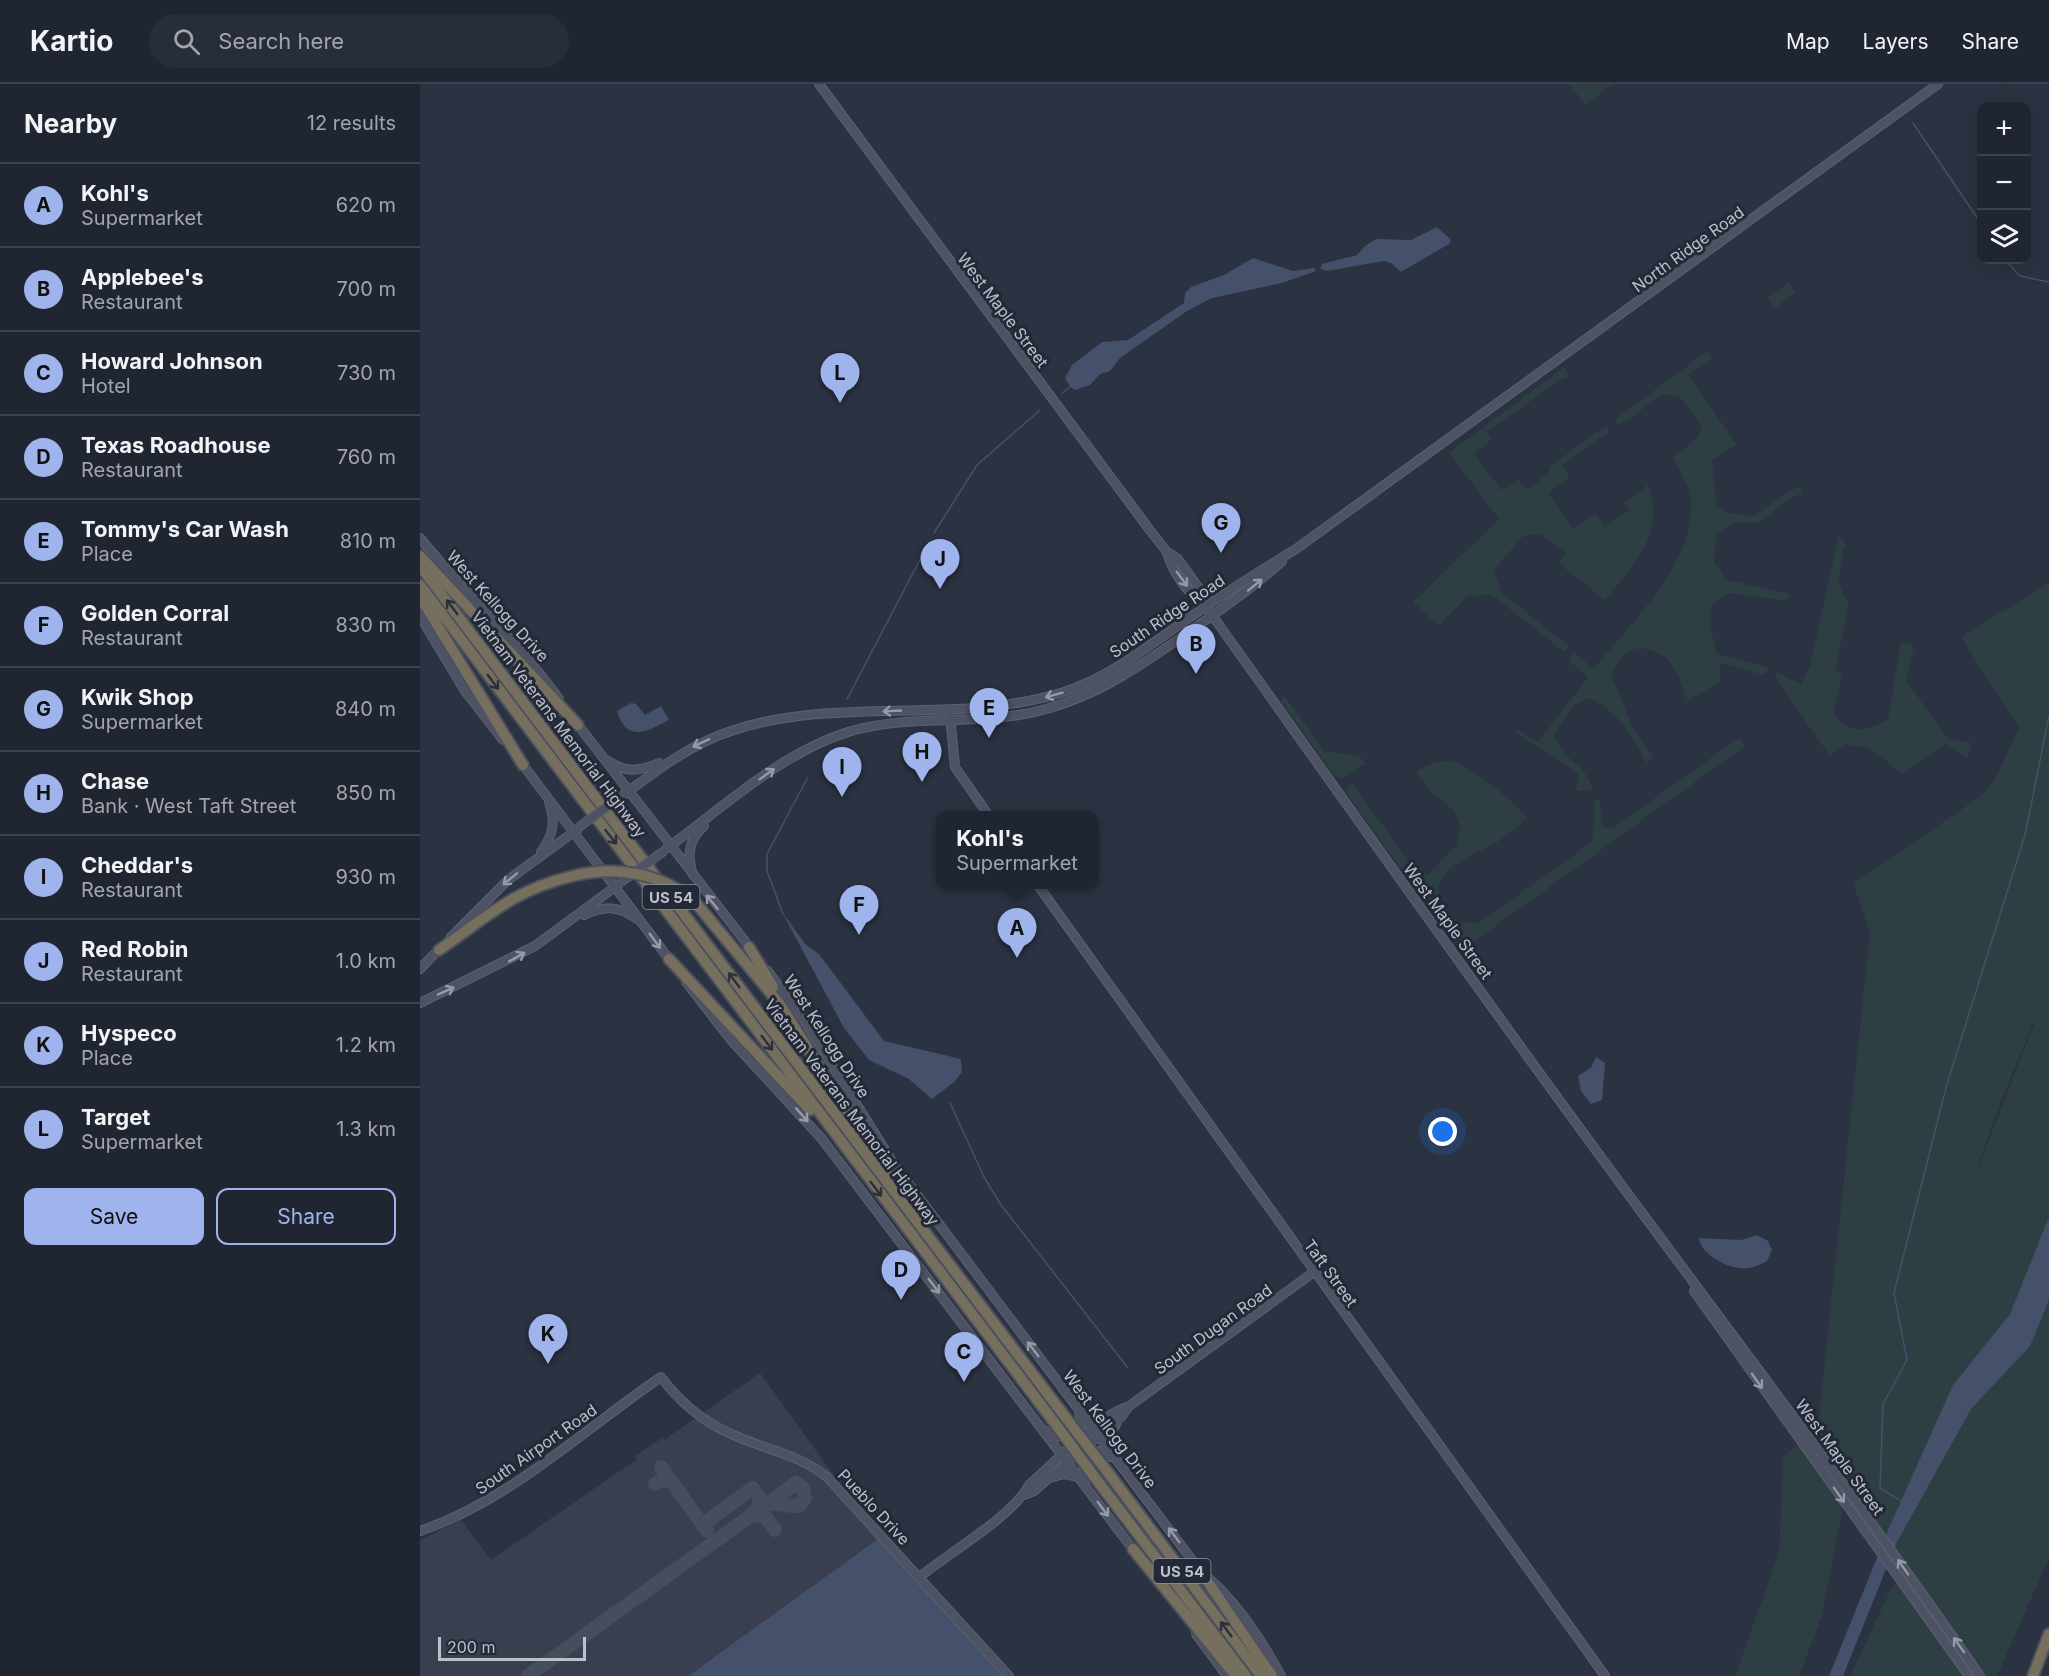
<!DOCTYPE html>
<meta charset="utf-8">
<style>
:root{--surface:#202631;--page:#282e39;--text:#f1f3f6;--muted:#a2a5ab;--line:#3d434d;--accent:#9fb4ed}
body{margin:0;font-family:Inter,sans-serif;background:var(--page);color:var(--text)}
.controls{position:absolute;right:18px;top:18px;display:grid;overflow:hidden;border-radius:12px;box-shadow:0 6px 24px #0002}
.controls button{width:54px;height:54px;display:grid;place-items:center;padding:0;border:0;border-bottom:2px solid var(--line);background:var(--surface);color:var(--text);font:30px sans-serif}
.scale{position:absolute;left:18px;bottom:15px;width:148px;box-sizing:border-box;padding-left:6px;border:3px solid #bcc0cb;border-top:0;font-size:16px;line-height:21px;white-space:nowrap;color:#bcc0cb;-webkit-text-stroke:4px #232937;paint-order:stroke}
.you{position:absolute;left:1023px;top:1048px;width:21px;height:21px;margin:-15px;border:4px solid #fff;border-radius:50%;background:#1a73e8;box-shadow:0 0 0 9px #1a73e833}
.badge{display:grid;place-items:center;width:39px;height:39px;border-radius:50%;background:var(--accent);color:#111;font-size:20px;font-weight:700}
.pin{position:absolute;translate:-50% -50px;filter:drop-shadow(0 2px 3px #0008)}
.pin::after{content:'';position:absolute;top:32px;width:21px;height:18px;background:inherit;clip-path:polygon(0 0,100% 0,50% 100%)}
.popup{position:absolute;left:516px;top:727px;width:162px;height:78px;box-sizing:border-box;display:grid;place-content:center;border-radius:12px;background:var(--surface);filter:drop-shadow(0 2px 4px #0005);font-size:20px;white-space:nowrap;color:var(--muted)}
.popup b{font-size:22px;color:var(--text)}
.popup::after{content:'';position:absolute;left:50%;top:100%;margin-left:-12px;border:12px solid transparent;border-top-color:var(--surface)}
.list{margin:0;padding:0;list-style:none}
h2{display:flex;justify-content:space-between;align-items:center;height:78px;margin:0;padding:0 24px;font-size:26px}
h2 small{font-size:20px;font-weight:400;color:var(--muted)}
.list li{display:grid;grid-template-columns:39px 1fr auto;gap:18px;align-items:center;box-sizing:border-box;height:84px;padding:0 24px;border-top:2px solid var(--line)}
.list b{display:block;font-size:22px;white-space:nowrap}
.list p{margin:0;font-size:20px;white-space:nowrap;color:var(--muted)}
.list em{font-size:20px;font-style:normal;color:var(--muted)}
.actions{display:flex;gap:12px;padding:18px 24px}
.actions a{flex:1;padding:14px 0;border:2px solid var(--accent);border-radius:12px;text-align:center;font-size:21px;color:var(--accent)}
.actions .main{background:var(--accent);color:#111}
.icon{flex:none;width:33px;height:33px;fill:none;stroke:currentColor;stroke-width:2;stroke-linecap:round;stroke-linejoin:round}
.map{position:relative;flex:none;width:1629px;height:1592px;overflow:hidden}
header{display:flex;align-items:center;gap:36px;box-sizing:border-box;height:84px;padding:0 30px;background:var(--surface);border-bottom:2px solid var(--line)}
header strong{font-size:28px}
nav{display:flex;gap:33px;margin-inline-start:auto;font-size:21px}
.search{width:420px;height:54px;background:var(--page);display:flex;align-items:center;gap:15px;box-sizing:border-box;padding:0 21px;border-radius:33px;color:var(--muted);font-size:22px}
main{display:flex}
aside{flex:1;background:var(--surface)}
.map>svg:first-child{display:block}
.airport{fill:#393f4e}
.green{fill:#2e3f43;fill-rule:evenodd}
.water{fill:#45506a}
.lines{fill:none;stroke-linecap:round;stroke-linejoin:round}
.stream{stroke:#45506a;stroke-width:1.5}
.taxiway{stroke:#464d5c;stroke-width:14}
.secondary-casing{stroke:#5d626f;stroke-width:10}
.highway-casing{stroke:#494f5c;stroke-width:14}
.secondary{stroke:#4d5364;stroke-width:8}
.highway{stroke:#766f5d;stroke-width:10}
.secondary-bridge-casing{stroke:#5d626f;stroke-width:10;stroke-linecap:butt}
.highway-bridge-casing{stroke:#494f5c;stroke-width:14;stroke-linecap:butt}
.secondary-bridge{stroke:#4d5364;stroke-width:8}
.highway-bridge{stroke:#766f5d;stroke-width:10}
.oneway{stroke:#959aa7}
.oneway2{stroke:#2b303b}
.labels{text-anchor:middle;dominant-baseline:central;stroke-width:6;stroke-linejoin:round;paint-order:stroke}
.shield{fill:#232937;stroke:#8e939f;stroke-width:1.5}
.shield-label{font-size:15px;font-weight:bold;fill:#bcc0cb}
.street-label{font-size:16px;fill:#bcc0cb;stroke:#232937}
</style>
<header>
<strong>Kartio</strong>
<div class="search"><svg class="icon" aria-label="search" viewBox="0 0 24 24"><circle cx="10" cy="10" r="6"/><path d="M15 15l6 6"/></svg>Search here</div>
<nav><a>Map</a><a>Layers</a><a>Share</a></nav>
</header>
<main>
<aside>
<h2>Nearby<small>12 results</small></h2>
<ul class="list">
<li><span class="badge">A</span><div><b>Kohl's</b><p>Supermarket</p></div><em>620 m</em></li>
<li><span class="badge">B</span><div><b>Applebee's</b><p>Restaurant</p></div><em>700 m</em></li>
<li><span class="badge">C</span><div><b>Howard Johnson</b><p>Hotel</p></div><em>730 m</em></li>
<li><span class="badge">D</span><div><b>Texas Roadhouse</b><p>Restaurant</p></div><em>760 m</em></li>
<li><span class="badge">E</span><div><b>Tommy's Car Wash</b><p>Place</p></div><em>810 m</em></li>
<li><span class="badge">F</span><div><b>Golden Corral</b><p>Restaurant</p></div><em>830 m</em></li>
<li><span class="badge">G</span><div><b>Kwik Shop</b><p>Supermarket</p></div><em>840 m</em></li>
<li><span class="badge">H</span><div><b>Chase</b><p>Bank · West Taft Street</p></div><em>850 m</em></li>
<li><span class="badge">I</span><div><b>Cheddar's</b><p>Restaurant</p></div><em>930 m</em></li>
<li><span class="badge">J</span><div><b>Red Robin</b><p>Restaurant</p></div><em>1.0 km</em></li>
<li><span class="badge">K</span><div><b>Hyspeco</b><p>Place</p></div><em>1.2 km</em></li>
<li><span class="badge">L</span><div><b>Target</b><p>Supermarket</p></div><em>1.3 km</em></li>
</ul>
<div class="actions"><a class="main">Save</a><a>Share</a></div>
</aside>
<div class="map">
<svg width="1629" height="1592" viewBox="0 0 1629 1592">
<rect width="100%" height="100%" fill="#2b3241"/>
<!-- airport -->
<path class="airport" d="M340,1289L459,1454L268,1592H0V1456L41,1436L71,1476L217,1375L215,1372L242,1354L244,1356Z"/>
<!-- green -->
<g class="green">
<path d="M1150,0H1193L1165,21Z"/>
<path d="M1369,198L1376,208L1355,224L1347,214Z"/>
<path d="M1288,267L1292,274L1269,291L1317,361L1292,376L1297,421L1304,428L1333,433L1369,407L1380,403L1382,411L1372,413L1338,439L1315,438L1296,452L1294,479L1307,496L1369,510L1367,517L1308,509L1292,522L1290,541L1297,570L1350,584L1344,591L1300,579V597L1268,617C1258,593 1255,571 1226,565C1208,561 1200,577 1191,590L1211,640L1234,673L1227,679C1211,652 1199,627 1169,614L1154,622L1134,651C1143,679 1165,677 1173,706L1156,707L1159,689L1095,649L1097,645L1118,658L1168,593L1149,577L1154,569L1174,585C1211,538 1276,479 1271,416C1270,402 1259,386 1253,373L1277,355L1282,343L1261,314L1244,310L1198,342L1194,336Z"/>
<path d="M1144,283L1151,293L1144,294L1067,347L1072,355L1054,369L1081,406L1098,395L1107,406L1130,388L1128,384L1186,341L1190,347L1142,381L1150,393L1128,409L1153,445L1176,429L1185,442L1209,426L1204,419L1228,401C1245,453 1215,478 1185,516L1138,479L1146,469L1121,450L1103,452L1074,486L1081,508L1149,562L1144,568L1072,511L1048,512L1019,542L993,518L1079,435L1029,369Z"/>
<path d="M1419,451L1428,463L1423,465L1418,499L1429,520L1415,587L1423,590L1413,630C1433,652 1445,648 1468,635L1481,558L1494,562L1486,596L1528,655L1552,659L1547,674L1525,660L1482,691C1462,672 1454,663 1425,660L1409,671L1355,593L1357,588L1381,600L1390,582Z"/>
<path d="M1629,499V1474L1577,1592H1560L1396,1362L1450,848L1433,799L1560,713L1573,699L1599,644L1541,553ZM1614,937L1615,938L1549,1107L1579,1022Z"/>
<path d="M864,611L904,667L940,672L945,680L923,694L916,693L861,617Z"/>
<path d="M1319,654L1325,662L1041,867L928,711L927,705L932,699L997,789L1009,790L1037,761L1040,742L1034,726L1011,709L996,688C1004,682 1016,677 1027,677C1049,677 1093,718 1108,734C1097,742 1086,753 1074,760C1051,773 1002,787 1024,823C1033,838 1043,839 1059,839L1172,758L1175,727L1173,716L1180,715L1182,743L1193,744Z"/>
<path d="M1381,1358L1424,1417L1402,1532L1379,1592H1315L1359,1468L1363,1373Z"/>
<path d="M1479,1495L1553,1592H1430L1470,1507Z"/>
</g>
<!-- water -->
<g class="water">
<path d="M1017,143L1031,156L1029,160L981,188L971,179L964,177L907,187L900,185L902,180L937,171L945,162L956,155L991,156Z"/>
<path d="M833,174L873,187L894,184L896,187L862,199L792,214L767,227L700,274L690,287L680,290L670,301L655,306L650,303L645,294L652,281L682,258L708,256L764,219L765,209L771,203L804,191Z"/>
<path d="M211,619L216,620L225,631L241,622L249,636C228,647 207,660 197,627Z"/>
<path d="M362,828L386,861L399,870L464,957L541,975L542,988L534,998L512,1015L489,995L449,976L424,944Z"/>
<path d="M1176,973L1185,979L1182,1016L1171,1020L1161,1007L1158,992L1171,984Z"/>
<path d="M1629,1133V1216L1610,1262L1551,1325L1477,1458L1423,1592H1409L1469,1444L1533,1301L1590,1230Z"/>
<path d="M1337,1151L1348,1157L1352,1166L1347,1177C1341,1180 1335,1183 1329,1184C1312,1187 1281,1172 1279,1154L1321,1156Z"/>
<path d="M459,1454L584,1592H268Z"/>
</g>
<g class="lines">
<!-- stream -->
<g class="stream">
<path d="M1493,39L1562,141"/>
<path d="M1585,176L1600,192L1629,198"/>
<path d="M642,309L650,303"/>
<path d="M514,449L557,381L620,326"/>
<path d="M427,615L504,468"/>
<path d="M363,830L347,787V770L388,693"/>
<path d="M530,1019L564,1093L581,1121L708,1284"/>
<path d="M1481,1417L1460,1404L1463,1320L1487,1276L1474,1209L1527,1000L1605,751L1629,632"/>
</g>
<!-- taxiway -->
<g class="taxiway">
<path d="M252,1398L287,1447"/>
<path d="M235,1400L242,1396L252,1398L241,1383"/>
<path d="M332,1431L345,1432L355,1446"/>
<path d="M286,1445V1438L333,1404L340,1414L337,1427"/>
<path d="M108,1592L347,1420C359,1417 368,1425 380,1421L385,1414L383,1404L376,1399L347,1420"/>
</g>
<!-- secondary casing -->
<g class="secondary-casing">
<g id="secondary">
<path d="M399,0L729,445L747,468L757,474L783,510V518L792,531C945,746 1097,961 1254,1172C1357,1311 1462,1450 1560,1592"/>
<path d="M0,454C46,511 96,555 139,615"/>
<path d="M747,468C751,484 767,511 783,518"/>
<path d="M0,532L45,607L83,656"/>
<path d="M530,632L535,683L569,732"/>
<path d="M155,637L331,865"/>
<path d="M186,676C206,689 218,688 239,679"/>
<path d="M100,677L252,879"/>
<path d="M202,712C237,686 269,661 311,647C418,611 536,642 644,608C691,593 729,561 769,534C804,509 840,487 876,465L1518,0"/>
<path d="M246,765C304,723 359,670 428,648C484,631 543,640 599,631C670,619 719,583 776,543C806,522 835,502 862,477"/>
<path d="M121,768C133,751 136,739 129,718"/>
<path d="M273,791C267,772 268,756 284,742"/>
<path d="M617,800L1185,1592"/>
<path d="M164,831C184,821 199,822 217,835"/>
<path d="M30,854L88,796L158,745"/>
<path d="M0,885L22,862"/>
<path d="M347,886L383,934L473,1079L781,1488C815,1514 841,1555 861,1592"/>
<path d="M266,898L311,956L402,1055L715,1468"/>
<path d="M0,919L115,862L199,800"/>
<path d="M1274,1207L1549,1592"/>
<path d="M626,1347C640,1357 650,1354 661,1342L659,1327"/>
<path d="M692,1369L689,1354L697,1338"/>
<path d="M633,1393L644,1390L659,1393"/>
<path d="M665,1398C659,1383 665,1372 679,1367L691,1373"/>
<path d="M604,1411L614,1407L702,1332L708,1323L894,1188"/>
<path d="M0,1447C91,1416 163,1346 241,1293C259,1317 282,1337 309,1349C342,1365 377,1369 407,1393L589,1592"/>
<path d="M501,1492C530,1468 593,1432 609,1401C631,1382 683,1328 708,1323"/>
<path d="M776,1550L807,1592"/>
</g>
</g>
<!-- highway casing -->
<g class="highway-casing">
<g id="highway">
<path d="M0,472L158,641"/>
<path d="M0,482L646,1334"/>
<path d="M0,501L637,1342"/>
<path d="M0,513L103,681"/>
<path d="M275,818L359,919L467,1089"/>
<path d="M329,863L353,903"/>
<path d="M19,866C67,833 93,806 153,792"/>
<path d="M249,875L390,1026"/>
<path d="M683,1382L841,1592"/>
<path d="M673,1391L826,1592"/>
<path d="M713,1465L816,1592"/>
<path d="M781,1488L852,1592"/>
<path d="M1613,1592L1629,1550"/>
</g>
</g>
<!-- secondary -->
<use href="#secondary" class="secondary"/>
<!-- highway -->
<use href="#highway" class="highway"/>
<!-- secondary-bridge casing -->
<g class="secondary-bridge-casing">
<g id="secondary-bridge">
<path d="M159,743L202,712"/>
<path d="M201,798L244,767"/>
</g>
</g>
<!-- highway-bridge casing -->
<g class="highway-bridge-casing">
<g id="highway-bridge">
<path d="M153,792C196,781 241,789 275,818"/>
<path d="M646,1334L683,1382"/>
<path d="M637,1342L673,1391"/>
</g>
</g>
<!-- secondary-bridge -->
<use href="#secondary-bridge" class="secondary-bridge"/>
<!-- highway-bridge -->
<use href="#highway-bridge" class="highway-bridge"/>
</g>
<!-- one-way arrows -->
<defs><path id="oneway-shaft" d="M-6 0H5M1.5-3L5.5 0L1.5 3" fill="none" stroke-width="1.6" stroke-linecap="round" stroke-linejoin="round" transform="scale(1.5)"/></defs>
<g class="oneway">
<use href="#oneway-shaft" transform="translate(762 495) rotate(54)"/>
<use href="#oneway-shaft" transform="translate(835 501) rotate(-39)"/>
<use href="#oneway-shaft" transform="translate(634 611) rotate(165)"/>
<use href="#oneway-shaft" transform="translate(472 627) rotate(177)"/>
<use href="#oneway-shaft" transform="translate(281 659) rotate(155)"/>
<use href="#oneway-shaft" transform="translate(347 690) rotate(-35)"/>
<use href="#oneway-shaft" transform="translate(90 795) rotate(141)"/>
<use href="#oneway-shaft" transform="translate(292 818) rotate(-129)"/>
<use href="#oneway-shaft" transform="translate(235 857) rotate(54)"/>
<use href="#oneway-shaft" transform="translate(97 873) rotate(-29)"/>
<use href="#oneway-shaft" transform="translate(26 907) rotate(-24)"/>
<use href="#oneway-shaft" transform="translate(382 1031) rotate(49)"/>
<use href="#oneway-shaft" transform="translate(514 1202) rotate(53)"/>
<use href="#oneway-shaft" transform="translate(613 1265) rotate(-127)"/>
<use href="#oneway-shaft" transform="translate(1337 1297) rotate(55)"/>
<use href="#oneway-shaft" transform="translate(1419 1411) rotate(55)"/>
<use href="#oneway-shaft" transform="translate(683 1425) rotate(53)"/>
<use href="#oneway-shaft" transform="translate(754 1451) rotate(-127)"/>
<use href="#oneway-shaft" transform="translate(1483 1483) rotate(-125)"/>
<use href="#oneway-shaft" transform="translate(1539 1561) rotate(-125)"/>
</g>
<g class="oneway2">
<use href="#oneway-shaft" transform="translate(32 523) rotate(-127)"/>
<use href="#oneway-shaft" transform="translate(73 598) rotate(53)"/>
<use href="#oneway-shaft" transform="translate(191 753) rotate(52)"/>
<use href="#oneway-shaft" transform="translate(314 896) rotate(-127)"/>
<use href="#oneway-shaft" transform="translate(347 959) rotate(53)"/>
<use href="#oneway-shaft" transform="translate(456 1105) rotate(53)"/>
<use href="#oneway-shaft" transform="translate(806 1545) rotate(-127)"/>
</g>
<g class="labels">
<!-- shield labels -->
<g class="shield">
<rect x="222.5" y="801" width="57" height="24" rx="4.5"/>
<rect x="733.5" y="1475" width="57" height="24" rx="4.5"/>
</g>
<g class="shield-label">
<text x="251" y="813">US 54</text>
<text x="762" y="1487">US 54</text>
</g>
<!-- street labels -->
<g class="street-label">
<text transform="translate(1268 165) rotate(-36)">North Ridge Road</text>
<text transform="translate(583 226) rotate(53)">West Maple Street</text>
<text transform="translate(78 522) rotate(48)">West Kellogg Drive</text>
<text transform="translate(747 532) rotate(-34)">South Ridge Road</text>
<text transform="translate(139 640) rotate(53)">Vietnam Veterans Memorial Highway</text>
<text transform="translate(1028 837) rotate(54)">West Maple Street</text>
<text transform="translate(407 952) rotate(57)">West Kellogg Drive</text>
<text transform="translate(432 1028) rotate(53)">Vietnam Veterans Memorial Highway</text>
<text transform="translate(911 1189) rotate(54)">Taft Street</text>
<text transform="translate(793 1245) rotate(-36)">South Dugan Road</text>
<text transform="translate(690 1345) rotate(53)">West Kellogg Drive</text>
<text transform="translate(116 1365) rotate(-35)">South Airport Road</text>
<text transform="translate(1420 1373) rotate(54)">West Maple Street</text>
<text transform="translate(454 1423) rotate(47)">Pueblo Drive</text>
</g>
</g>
</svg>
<div class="controls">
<button>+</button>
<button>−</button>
<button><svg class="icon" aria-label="layers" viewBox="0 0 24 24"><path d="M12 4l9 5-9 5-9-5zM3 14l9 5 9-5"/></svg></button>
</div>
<div class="scale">200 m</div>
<div class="you"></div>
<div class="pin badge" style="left:597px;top:874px">A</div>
<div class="popup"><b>Kohl's</b>Supermarket</div>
<div class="pin badge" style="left:776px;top:590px">B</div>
<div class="pin badge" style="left:544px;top:1298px">C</div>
<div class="pin badge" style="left:481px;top:1216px">D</div>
<div class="pin badge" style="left:569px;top:654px">E</div>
<div class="pin badge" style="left:439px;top:851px">F</div>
<div class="pin badge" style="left:801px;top:469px">G</div>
<div class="pin badge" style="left:502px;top:698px">H</div>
<div class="pin badge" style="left:422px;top:713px">I</div>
<div class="pin badge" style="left:520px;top:505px">J</div>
<div class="pin badge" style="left:128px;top:1280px">K</div>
<div class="pin badge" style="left:420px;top:319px">L</div>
</div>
</main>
